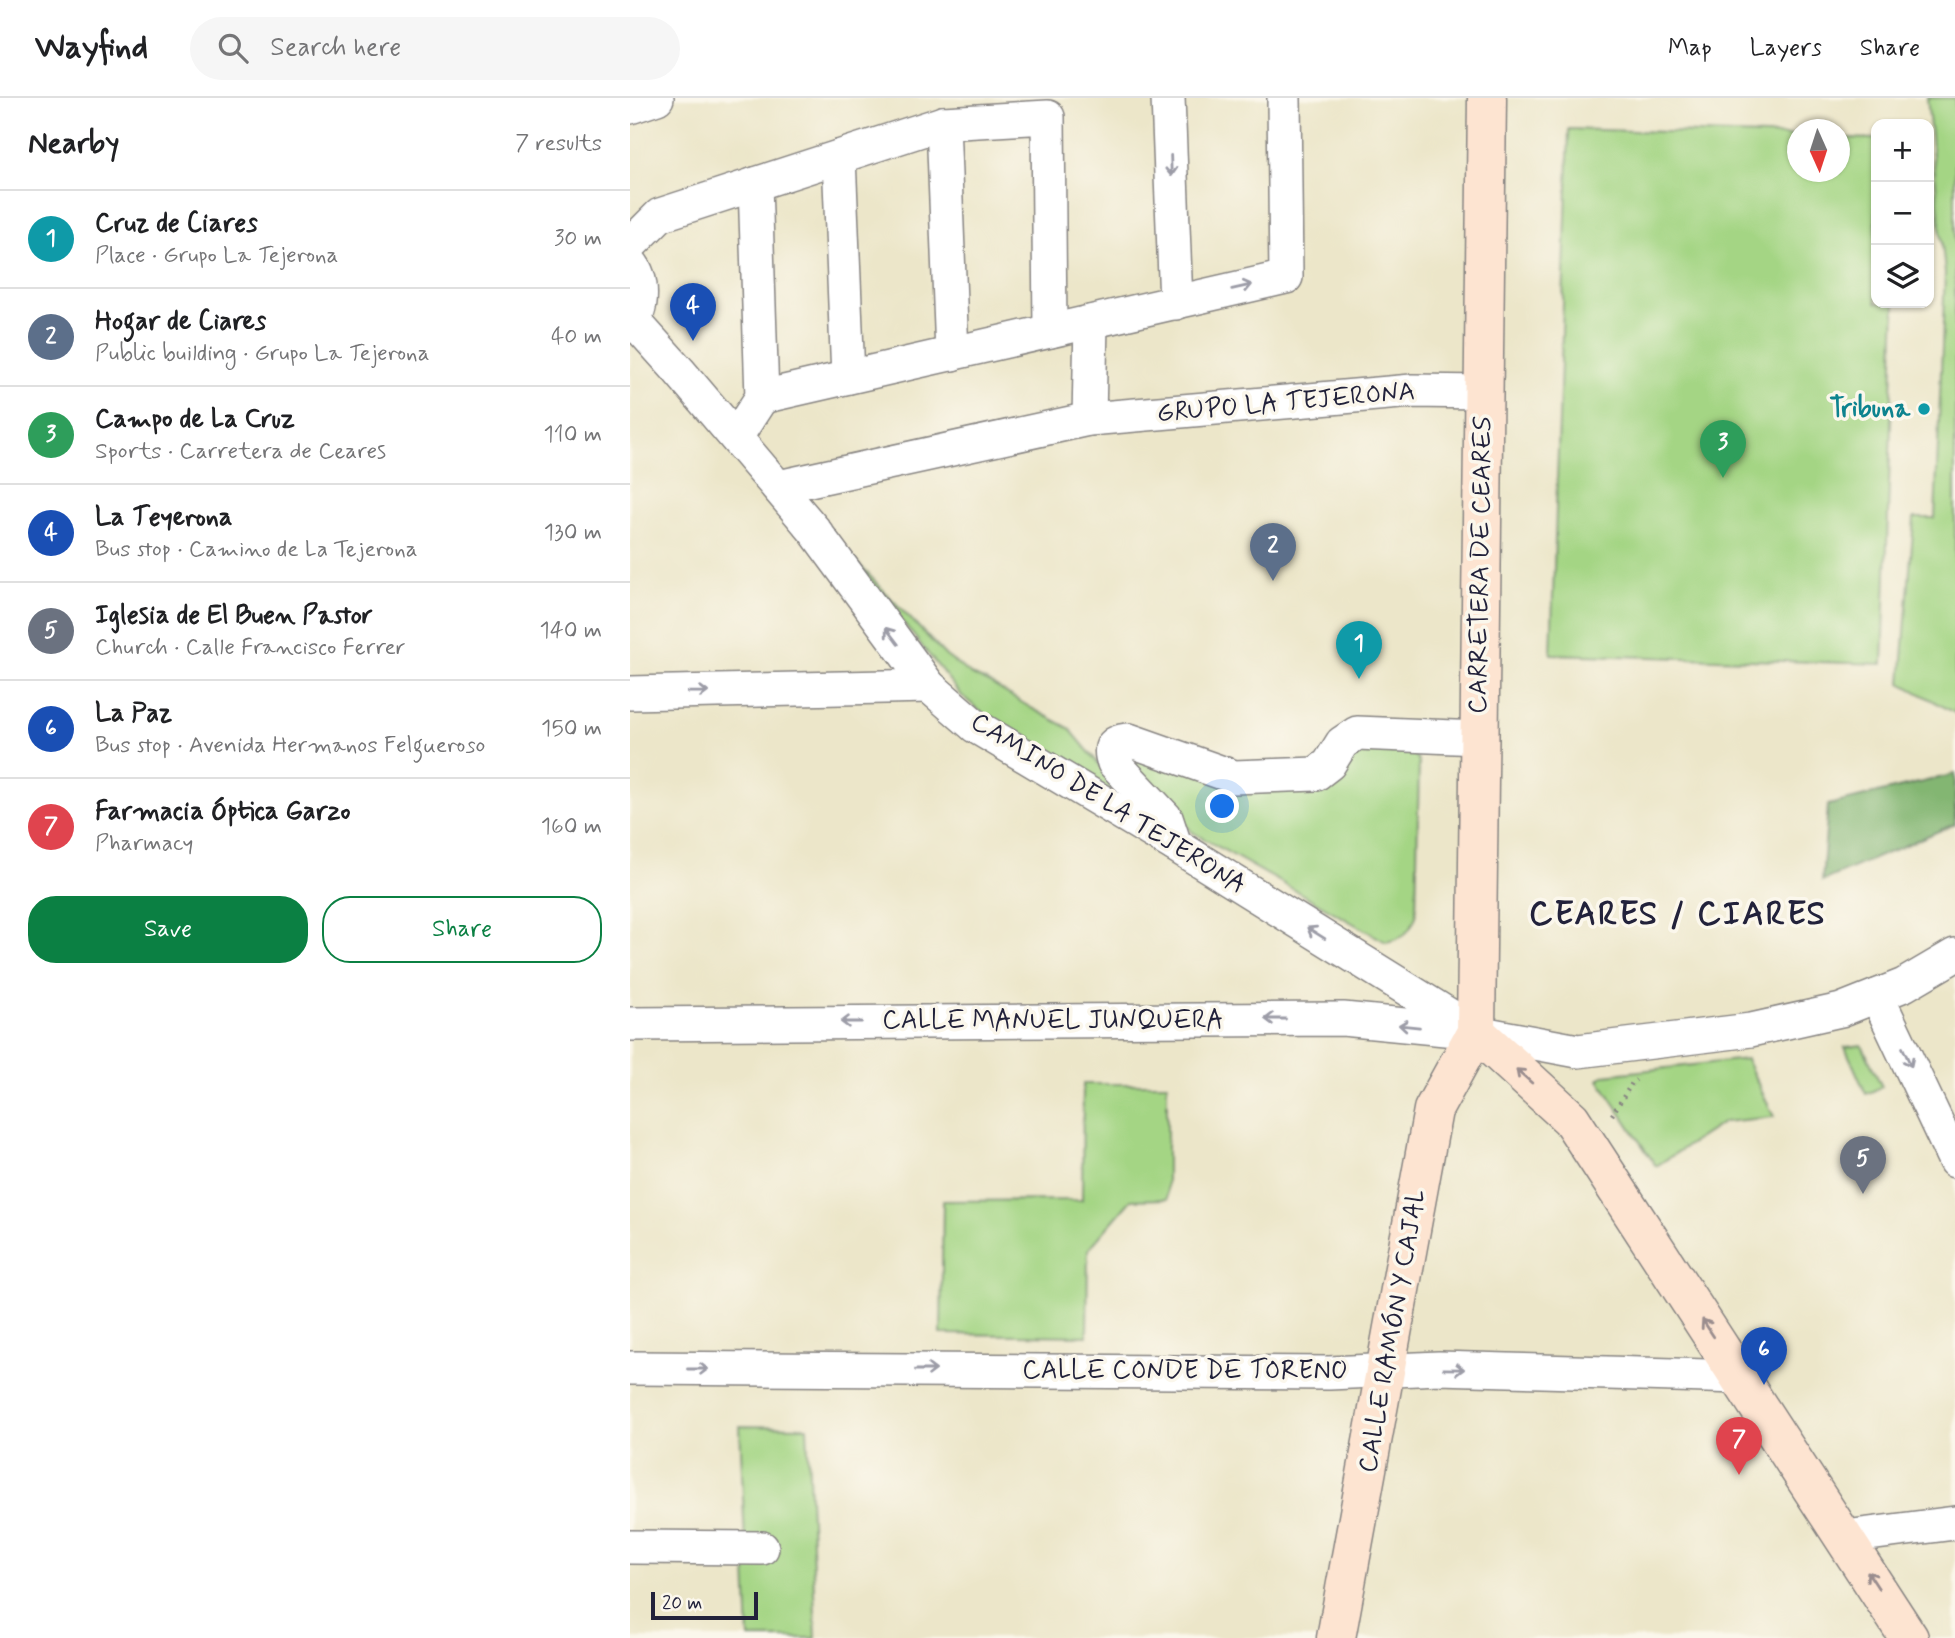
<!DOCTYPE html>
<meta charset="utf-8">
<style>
:root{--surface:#fff;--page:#f6f6f6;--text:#202124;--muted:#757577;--line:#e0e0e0;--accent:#0b8043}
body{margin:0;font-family:Mynerve,sans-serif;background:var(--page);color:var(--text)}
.controls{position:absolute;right:21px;top:21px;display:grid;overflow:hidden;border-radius:14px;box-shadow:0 2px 5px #0004}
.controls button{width:63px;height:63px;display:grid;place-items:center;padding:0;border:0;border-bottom:2px solid var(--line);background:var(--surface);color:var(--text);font:35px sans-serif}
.compass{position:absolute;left:1157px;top:21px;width:63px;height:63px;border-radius:50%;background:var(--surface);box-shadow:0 2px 5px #0004;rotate:177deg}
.scale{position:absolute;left:21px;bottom:18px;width:107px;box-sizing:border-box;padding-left:7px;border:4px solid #22223b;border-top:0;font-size:19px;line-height:24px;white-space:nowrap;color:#22223b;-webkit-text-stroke:5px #fbf7ec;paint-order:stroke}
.you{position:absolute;left:593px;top:709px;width:24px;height:24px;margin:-18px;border:5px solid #fff;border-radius:50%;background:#1a73e8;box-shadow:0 0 0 10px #1a73e833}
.badge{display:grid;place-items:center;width:46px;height:46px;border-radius:50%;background:var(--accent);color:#fff;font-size:23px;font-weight:700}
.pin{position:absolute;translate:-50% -58px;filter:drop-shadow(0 2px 4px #0008)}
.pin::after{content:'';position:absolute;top:37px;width:24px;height:21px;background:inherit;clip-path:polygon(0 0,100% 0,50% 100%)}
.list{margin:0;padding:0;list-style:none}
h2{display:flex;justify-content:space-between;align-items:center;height:91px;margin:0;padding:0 28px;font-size:30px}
h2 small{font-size:23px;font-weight:400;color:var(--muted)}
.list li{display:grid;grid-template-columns:46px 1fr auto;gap:21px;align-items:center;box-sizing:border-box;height:98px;padding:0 28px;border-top:2px solid var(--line)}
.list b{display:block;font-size:26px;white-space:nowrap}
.list p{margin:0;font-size:23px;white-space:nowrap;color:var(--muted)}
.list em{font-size:23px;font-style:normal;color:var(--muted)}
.actions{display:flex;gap:14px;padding:21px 28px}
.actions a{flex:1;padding:16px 0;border:2px solid var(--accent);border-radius:28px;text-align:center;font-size:24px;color:var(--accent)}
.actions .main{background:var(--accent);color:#fff}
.icon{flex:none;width:38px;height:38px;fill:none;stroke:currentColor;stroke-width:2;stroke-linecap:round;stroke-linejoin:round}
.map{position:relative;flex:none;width:1325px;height:1540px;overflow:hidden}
header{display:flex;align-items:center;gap:42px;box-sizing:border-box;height:98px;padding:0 35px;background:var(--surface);border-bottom:2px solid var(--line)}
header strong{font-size:33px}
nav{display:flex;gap:38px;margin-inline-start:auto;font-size:24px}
.search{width:490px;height:63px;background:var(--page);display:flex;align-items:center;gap:18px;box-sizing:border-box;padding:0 24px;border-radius:38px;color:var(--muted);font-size:26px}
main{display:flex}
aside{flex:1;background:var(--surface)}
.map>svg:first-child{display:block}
.green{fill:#a4d584;stroke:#637c60;stroke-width:2}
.forest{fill:#83b672;stroke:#526c56;stroke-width:2}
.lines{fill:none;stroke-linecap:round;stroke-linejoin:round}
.street-casing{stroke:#878482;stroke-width:36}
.secondary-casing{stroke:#878482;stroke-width:41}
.path{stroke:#878482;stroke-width:4.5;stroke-dasharray:2 5;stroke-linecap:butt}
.street{stroke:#fff;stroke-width:33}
.secondary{stroke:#fde4d1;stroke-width:38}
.oneway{stroke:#9c9ca7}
.oneway2{stroke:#9a8d8e}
.culture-dot{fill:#0f9aa8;stroke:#fbf7ec;stroke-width:2.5}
.labels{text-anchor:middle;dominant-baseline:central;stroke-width:7;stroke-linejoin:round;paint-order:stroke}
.street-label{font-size:26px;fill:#22223b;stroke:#fbf7ec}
.culture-label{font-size:26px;font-weight:bold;fill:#0d838f;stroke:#fbf7ec;text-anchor:end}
.district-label{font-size:33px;font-weight:bold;letter-spacing:2px;fill:#22223b;stroke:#fbf7ec}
</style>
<header>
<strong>Wayfind</strong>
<div class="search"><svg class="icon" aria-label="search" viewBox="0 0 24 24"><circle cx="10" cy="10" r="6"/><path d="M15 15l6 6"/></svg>Search here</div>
<nav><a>Map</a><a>Layers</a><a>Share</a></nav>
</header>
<main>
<aside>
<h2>Nearby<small>7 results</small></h2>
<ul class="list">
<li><span class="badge" style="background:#0f9aa8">1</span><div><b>Cruz de Ciares</b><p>Place · Grupo La Tejerona</p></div><em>30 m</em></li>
<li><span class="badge" style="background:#5c6f8a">2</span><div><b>Hogar de Ciares</b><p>Public building · Grupo La Tejerona</p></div><em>40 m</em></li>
<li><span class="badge" style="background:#2e9e5b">3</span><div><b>Campo de La Cruz</b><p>Sports · Carretera de Ceares</p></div><em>110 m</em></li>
<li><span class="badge" style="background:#1a4fb4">4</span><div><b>La Teyerona</b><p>Bus stop · Camino de La Tejerona</p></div><em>130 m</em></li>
<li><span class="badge" style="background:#6b7280">5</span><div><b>Iglesia de El Buen Pastor</b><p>Church · Calle Francisco Ferrer</p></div><em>140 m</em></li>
<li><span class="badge" style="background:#1a4fb4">6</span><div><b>La Paz</b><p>Bus stop · Avenida Hermanos Felgueroso</p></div><em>150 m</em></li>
<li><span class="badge" style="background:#e0444e">7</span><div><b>Farmacia Óptica Garzo</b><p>Pharmacy</p></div><em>160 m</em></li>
</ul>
<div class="actions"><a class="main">Save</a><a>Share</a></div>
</aside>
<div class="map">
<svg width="1325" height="1540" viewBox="0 0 1325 1540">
<rect width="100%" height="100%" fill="#fbf7ec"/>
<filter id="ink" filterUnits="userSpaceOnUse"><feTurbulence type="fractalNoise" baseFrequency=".0143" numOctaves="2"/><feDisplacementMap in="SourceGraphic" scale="14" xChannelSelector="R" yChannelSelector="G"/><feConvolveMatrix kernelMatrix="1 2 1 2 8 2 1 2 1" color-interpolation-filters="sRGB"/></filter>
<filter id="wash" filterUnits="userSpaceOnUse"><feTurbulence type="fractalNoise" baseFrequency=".00686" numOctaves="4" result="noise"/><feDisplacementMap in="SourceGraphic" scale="28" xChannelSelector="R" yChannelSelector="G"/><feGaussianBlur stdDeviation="1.57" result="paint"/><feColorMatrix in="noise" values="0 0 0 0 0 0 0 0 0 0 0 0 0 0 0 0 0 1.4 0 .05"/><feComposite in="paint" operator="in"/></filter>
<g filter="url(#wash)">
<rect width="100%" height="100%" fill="#ece6c9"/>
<!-- green -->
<g class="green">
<path d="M1297,0H1325V615L1271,585L1284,420H1305L1315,175Z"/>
<path d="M939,31L1167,38L1168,74H1210V40L1246,41V205H1265L1253,566L921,556Z"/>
<path d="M216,453L316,558L342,577L358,584L401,610L439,630L494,696L514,713L358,620L331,597Z"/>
<path d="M735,651H782L789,664L786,818C780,834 773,841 756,844L562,734L502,665L507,654L691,690L708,681L725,656Z"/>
<path d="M1232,947L1252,989L1236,996L1215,949Z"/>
<path d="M1116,961L1144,1019L1094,1024L1026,1068L969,982L974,977Z"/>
<path d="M453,986H537V1101L501,1102L458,1152L457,1238L311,1236L313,1103L452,1102Z"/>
<path d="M110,1328L177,1329L186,1540H119Z"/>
</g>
<!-- forest -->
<path class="forest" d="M1325,676V726L1192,783L1198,707Z"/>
</g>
<g filter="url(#ink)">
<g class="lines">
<!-- street casing -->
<g class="street-casing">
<g id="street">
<path d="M538,0L546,205"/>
<path d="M0,9L27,0"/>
<path d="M313,25L322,256"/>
<path d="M209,59L218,279"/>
<path d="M0,147L30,117L313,25L418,19L420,233"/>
<path d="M0,164C14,181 14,210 0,228"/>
<path d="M4,223L49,273L184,432L299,588L345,628L545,747L838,929"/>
<path d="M132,299L656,179L654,0"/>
<path d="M459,321L461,224"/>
<path d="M106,339L132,299L125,86"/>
<path d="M148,389L459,321L782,293L853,294"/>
<path d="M0,595L299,588"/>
<path d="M545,747L536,720L484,665C478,649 482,643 499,642L604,679L686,676L699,666L712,645L727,635L849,640"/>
<path d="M1247,898L1325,1063"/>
<path d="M0,926L713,921L846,934L948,953L1121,932L1211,912L1274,887L1325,857"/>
<path d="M0,1270L699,1275L809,1270L1110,1279"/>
<path d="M1215,1439L1325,1425"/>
<path d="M0,1449L132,1450"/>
</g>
</g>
<!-- secondary casing -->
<g class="secondary-casing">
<g id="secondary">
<path d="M846,934L941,1021L1279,1540"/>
<path d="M706,1540L803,1012L846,934L857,0"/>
</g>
</g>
<!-- path -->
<path class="path" d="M982,1017L1002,985L1006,982"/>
<!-- street -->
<use href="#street" class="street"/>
<!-- secondary -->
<use href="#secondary" class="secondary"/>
</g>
<!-- one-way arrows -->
<defs><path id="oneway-shaft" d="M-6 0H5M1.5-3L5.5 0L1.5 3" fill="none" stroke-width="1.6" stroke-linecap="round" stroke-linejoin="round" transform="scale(1.75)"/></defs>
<g class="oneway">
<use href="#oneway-shaft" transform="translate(541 68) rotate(88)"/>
<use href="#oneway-shaft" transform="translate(612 189) rotate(-13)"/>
<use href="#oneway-shaft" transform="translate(262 538) rotate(-127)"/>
<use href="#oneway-shaft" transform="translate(68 594) rotate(-1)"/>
<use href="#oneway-shaft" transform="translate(686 835) rotate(-148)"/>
<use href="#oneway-shaft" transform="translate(645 921) rotate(180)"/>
<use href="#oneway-shaft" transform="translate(221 924) rotate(180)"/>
<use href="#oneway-shaft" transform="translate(779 928) rotate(-174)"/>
<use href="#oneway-shaft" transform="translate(1277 959) rotate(65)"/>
<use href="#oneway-shaft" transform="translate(68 1271)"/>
<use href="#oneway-shaft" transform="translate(824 1271) rotate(1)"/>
<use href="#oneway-shaft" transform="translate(296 1272)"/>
</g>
<g class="oneway2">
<use href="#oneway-shaft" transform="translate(894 978) rotate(-138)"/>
<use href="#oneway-shaft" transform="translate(1078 1230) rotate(-123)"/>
<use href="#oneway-shaft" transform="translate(1243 1482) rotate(-123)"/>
</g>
</g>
<!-- markers -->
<circle class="culture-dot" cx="1294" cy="311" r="7"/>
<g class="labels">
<!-- street labels -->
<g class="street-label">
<text transform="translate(656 305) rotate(-5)">GRUPO LA TEJERONA</text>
<text transform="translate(851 467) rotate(-89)">CARRETERA DE CEARES</text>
<text transform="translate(478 706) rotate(32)">CAMINO DE LA TEJERONA</text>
<text x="423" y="923">CALLE MANUEL JUNQUERA</text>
<text transform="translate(763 1233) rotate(-80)">CALLE RAMÓN Y CAJAL</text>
<text x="555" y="1273">CALLE CONDE DE TORENO</text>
</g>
<!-- culture labels -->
<g class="culture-label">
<text x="1280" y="311">Tribuna</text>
</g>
<!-- district labels -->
<g class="district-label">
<text x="1048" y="817">CEARES / CIARES</text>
</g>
</g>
</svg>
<div class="controls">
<button>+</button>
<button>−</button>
<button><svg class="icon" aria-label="layers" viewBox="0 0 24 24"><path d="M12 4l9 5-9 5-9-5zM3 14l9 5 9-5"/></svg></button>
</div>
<svg class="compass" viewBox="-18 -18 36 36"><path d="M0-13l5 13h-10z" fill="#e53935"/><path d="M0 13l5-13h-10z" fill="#757577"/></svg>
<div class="scale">20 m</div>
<div class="you"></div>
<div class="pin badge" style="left:729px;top:581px;background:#0f9aa8">1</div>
<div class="pin badge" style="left:643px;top:483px;background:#5c6f8a">2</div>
<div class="pin badge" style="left:1093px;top:380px;background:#2e9e5b">3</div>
<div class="pin badge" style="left:63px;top:243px;background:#1a4fb4">4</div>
<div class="pin badge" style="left:1233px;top:1096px;background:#6b7280">5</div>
<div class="pin badge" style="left:1134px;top:1287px;background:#1a4fb4">6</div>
<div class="pin badge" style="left:1109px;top:1377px;background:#e0444e">7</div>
</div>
</main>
